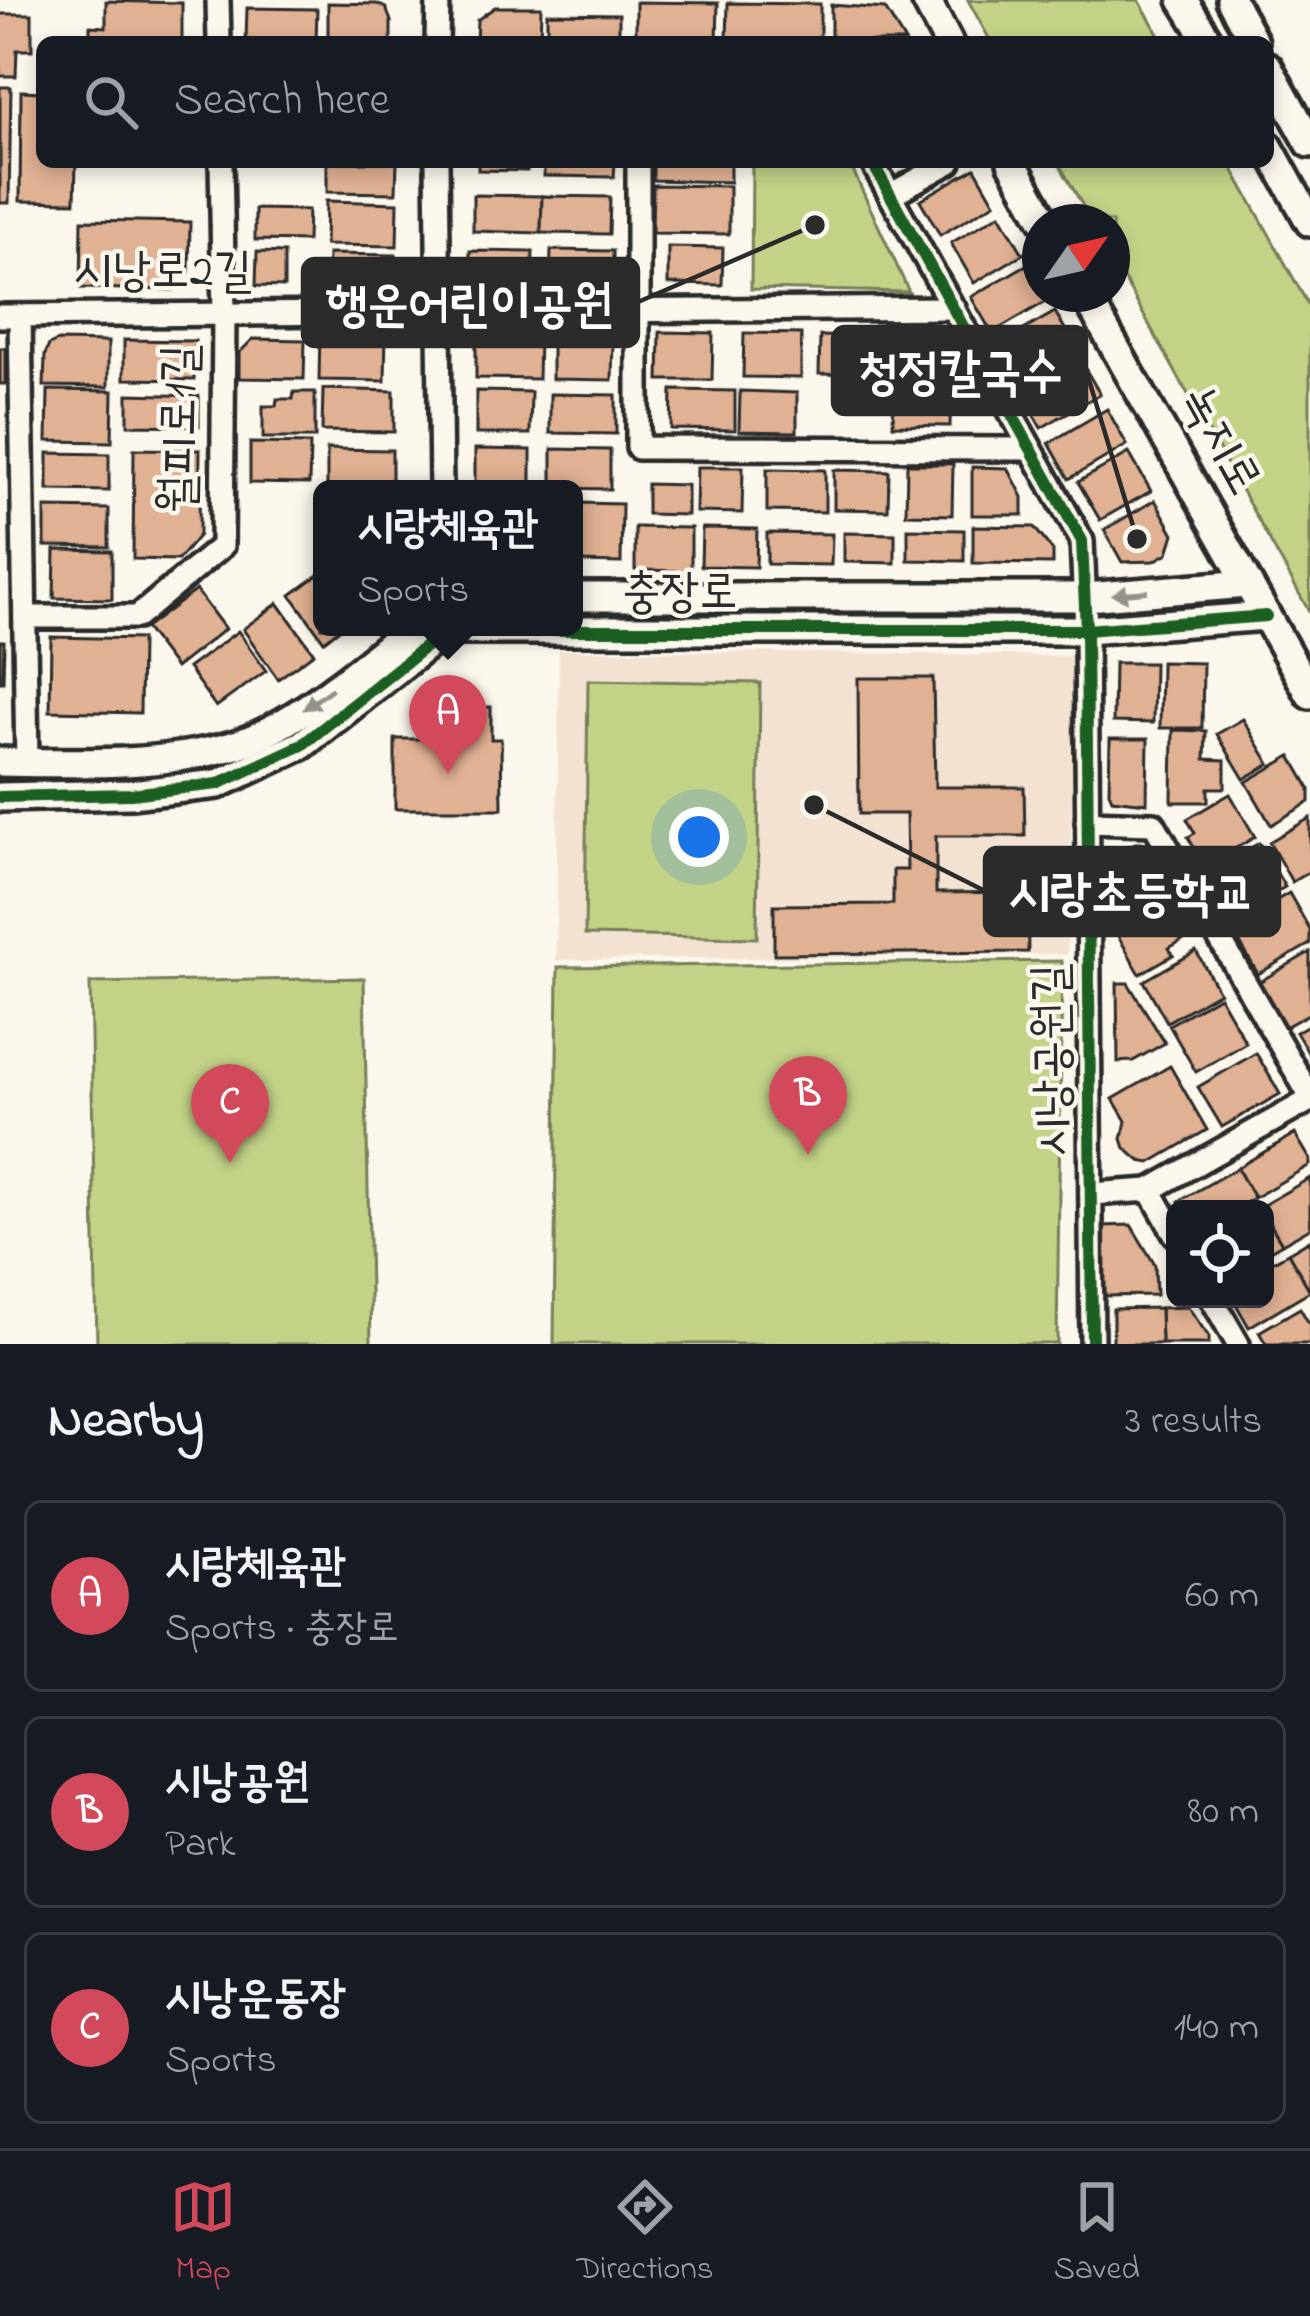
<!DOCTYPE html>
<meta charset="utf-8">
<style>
:root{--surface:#171b24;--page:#20242c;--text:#f1f3f6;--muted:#9ea1a6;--line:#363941;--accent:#d1495b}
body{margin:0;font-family:"Indie Flower","Poor Story",sans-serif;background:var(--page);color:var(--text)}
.controls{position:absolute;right:36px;bottom:36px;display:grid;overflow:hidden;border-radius:18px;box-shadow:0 6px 18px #0003}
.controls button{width:108px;height:108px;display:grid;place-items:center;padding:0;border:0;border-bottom:3px solid var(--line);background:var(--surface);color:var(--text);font:60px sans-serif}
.compass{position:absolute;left:1022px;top:204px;width:108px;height:108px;border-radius:50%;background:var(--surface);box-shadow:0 6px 18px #0003;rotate:56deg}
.you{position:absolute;left:699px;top:837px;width:42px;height:42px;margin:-30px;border:9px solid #fff;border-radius:50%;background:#1a73e8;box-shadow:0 0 0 18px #1a73e833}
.badge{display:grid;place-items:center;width:78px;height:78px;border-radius:50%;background:var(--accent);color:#fff;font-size:39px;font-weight:700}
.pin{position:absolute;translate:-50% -99px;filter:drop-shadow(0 3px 6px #0008)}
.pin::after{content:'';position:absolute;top:63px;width:42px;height:36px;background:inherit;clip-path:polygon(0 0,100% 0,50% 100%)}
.popup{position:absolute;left:313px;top:480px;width:270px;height:156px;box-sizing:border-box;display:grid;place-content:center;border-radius:18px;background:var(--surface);filter:drop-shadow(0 3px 9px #0005);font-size:39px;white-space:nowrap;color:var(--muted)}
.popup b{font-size:45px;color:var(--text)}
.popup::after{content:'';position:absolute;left:50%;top:100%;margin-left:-24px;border:24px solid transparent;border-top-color:var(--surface)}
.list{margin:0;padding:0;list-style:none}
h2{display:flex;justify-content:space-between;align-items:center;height:156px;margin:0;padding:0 48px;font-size:51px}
h2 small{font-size:39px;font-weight:400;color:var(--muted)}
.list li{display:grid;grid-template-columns:78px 1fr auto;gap:36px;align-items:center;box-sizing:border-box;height:192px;margin:0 24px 24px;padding:0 24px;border:3px solid var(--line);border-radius:18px}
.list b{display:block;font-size:45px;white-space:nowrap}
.list p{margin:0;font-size:39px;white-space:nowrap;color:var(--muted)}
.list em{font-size:39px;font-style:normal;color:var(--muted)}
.icon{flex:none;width:66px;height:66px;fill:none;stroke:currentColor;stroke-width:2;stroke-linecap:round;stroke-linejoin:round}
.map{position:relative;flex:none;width:1310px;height:1344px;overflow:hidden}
.search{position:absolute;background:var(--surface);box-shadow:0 6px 18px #0003;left:36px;right:36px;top:36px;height:132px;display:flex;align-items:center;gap:30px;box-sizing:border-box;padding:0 42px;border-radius:18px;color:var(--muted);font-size:45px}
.sheet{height:804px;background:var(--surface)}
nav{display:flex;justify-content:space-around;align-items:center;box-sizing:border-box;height:168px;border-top:3px solid var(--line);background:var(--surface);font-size:33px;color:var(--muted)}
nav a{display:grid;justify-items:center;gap:6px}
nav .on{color:var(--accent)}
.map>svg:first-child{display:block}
.built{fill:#f3e2d1}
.green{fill:#c2d287;stroke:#767e59;stroke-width:3}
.building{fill:#e1b193;stroke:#2b2b2b;stroke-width:3}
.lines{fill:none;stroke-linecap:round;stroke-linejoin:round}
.minor-casing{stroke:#2b2b2b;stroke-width:30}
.tertiary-casing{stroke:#2b2b2b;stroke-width:36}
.minor{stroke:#fbf7ec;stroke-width:21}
.tertiary{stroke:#fbf7ec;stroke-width:27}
.cycleway-casing{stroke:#fbf7ec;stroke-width:20}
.cycleway{stroke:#1b5e20;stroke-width:12}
.oneway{fill:#93918c}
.labels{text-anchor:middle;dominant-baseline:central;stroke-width:9;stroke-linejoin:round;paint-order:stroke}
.street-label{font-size:48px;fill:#2b2b2b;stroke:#fbf7ec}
.leader{fill:none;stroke:#2b2b2b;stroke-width:4.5}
.callout-dot{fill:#2b2b2b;stroke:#fbf7ec;stroke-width:4.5}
.callout{fill:#2b2b2b;stroke:#2b2b2b;stroke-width:4.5}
.callout-label{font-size:51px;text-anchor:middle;font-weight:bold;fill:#fff}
</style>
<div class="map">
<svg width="1310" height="1344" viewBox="0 0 1310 1344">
<rect width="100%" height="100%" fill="#fbf7ec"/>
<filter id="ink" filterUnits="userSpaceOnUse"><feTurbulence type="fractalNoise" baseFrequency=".00833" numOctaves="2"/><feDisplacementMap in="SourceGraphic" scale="24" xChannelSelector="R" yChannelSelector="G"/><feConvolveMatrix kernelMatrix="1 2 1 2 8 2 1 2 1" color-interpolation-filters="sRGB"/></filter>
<g filter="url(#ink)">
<!-- built -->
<path class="built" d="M559,650L1076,656L1067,954L556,960Z"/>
<!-- green -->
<g class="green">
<path d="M968,0H1139L1163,42H991Z"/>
<path d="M752,162H849L909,292L751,289Z"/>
<path d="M1058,162H1229L1310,308V613L1112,258V222H1092Z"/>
<path d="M588,680L760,683L757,938L585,935Z"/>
<path d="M1062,961L1057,1344H554L558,967Z"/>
<path d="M364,978L371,1344H97L90,983Z"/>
</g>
<!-- building -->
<g class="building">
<path d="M106,1L182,3V42H90V26L106,27Z"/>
<path d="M636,2L718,3L717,42H636Z"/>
<path d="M328,3L377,4L386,8L391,21V42H328Z"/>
<path d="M728,3L820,4V42H727Z"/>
<path d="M831,5L885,9L905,42H831Z"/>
<path d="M495,7H541L540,42H476L477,20Z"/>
<path d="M247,8L317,9L316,42L246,40Z"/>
<path d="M547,13L619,14V42H547Z"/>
<path d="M0,14H32V50H17L16,76H0Z"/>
<path d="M0,87H11L9,203H0Z"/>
<path d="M21,91L42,92V162H76L75,202L20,201Z"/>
<path d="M327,162H397L396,193L327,192Z"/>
<path d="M478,162H527V171L478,170Z"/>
<path d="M544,162H615L614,177L544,176Z"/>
<path d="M653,162H730V182L653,180Z"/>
<path d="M975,168L995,203L940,235L920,200Z"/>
<path d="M653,185L729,186V234L652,233Z"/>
<path d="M473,195L542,196L541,233L473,231Z"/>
<path d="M542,196L610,197L609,234L541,233Z"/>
<path d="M326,201L398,203L397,246L325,245Z"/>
<path d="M255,209L308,210L307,241L255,240Z"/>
<path d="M1000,214L1023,254L974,283L951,243Z"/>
<path d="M82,220L190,222L189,273L174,290L81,288Z"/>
<path d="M668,247L723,248L722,285L668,284Z"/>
<path d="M551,250L613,251V288L550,286Z"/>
<path d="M470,251L533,252L532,289L470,288Z"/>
<path d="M257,252L284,253V287L256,286Z"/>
<path d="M328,254L396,255V293L327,292Z"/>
<path d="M1026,265L1040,288V294H1043L1047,301L992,333L971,297Z"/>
<path d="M1055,312L1075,346L1019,379L999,344Z"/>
<path d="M320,331L386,332L385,381L319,380Z"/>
<path d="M660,332L713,333L712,380H659Z"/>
<path d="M895,332L934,333V340H940V348H952V361H959V377L894,375Z"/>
<path d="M744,333L801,334V378L743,377Z"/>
<path d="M820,336L878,337L877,375L819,374Z"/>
<path d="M476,337L539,338L538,379L476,378Z"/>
<path d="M552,338L613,339L612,380L552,379Z"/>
<path d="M253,339L305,340L304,379L239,378V353Z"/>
<path d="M124,340L195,341L194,380L124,379Z"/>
<path d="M58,341L108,342V387L44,386L45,355L49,345Z"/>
<rect x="0" y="348" width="5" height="36"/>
<path d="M1079,358L1100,394L1041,428L1021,392Z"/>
<path d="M894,385L951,386L950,426L893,425Z"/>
<path d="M323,389L394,391V432L322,431Z"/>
<path d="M48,390L113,391L112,442L47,441Z"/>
<path d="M672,390L735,391V430L671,429Z"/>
<path d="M476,391L531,392L530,434H476Z"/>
<path d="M740,391L797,393V432L739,431Z"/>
<path d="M294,392H315V438H263V406H276L277,399H293Z"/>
<path d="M128,394L199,396V426L128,425Z"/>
<path d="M550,394L616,395V434L550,433Z"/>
<path d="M1107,409L1127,445L1069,479L1049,443Z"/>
<path d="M250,443L310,444L309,484L250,483Z"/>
<path d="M134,449L200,450L199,535L178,560L133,559Z"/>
<path d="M327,449L392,450V489L327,488Z"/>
<path d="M475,449L531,450V485L475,484Z"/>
<path d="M552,449L610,450V489L552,488Z"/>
<path d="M48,453L109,454V491L48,490Z"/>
<path d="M1129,453L1151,491L1100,520L1078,482Z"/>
<path d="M907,464H953L952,515L906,514Z"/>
<path d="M697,467H743L742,513L696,512Z"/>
<path d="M972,467L1008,468L1023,497V515H972Z"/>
<path d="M767,469L825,470V512L767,511Z"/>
<path d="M834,470L889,471L888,510L834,509Z"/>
<path d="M647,484L687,485V515L647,514Z"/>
<path d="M1155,500L1174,534L1168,553L1154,561L1122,562L1104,530Z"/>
<path d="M579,503L622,504L621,563L578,562Z"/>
<path d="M45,508L109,509V547L45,546Z"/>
<path d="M973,526L1034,527L1053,551V564L973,563Z"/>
<path d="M635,527L691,528V571L635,570Z"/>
<path d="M702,528L757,529L756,567L701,566Z"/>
<path d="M908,529L964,530V561L908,560Z"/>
<path d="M767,533L832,534L831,565L767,564Z"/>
<path d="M844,533L895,534V563L844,562Z"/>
<path d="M55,550L112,551V599L54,598Z"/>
<path d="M318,575L322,580V627H342L324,641L291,595Z"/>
<path d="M196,590L225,629L175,668L145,628Z"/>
<path d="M278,603L314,653L278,679L243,629Z"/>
<path d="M238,631L266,671L216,707L188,668Z"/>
<path d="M51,637L141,639L140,713L50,711Z"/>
<path d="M0,641H4L3,682H0Z"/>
<path d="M1161,662L1203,663L1202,728H1160Z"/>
<path d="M1114,663H1154L1153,723L1113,722Z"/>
<path d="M858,678H933L935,787H1024L1025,836H936V893L1027,892L1028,952L774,954V905L893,904V870H907L906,814H859Z"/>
<path d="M464,707H491V739H501L502,809H395V739H450V721H464Z"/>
<path d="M1243,719L1270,764L1244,779L1217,734Z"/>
<path d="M1173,730L1206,731L1205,759L1225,760V788H1208V802H1172Z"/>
<path d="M1110,739H1148L1147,803L1112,799L1109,792Z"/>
<path d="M1291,756L1310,789V802L1271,825L1246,782Z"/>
<path d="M1230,794L1255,837L1205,866L1188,837L1195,833L1187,819Z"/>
<path d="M1310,818V871L1292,882L1269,842Z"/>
<path d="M1135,843H1146L1154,852L1175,888L1122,919L1117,911L1123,849Z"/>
<path d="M1259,843L1285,887L1233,917L1208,873Z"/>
<path d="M1289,893L1310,930V944L1258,974L1231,927Z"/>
<path d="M1173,901L1193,934L1169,948L1173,955L1140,974L1113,927L1146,909L1149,914Z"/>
<path d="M1196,951L1219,992L1167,1022L1144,981Z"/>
<path d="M1310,952V1013L1285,1027L1259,982Z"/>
<path d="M1117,983H1128L1165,1043L1133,1061L1118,1062Z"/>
<path d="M1219,996L1246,1043L1196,1072L1169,1025Z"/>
<path d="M1310,1024V1056L1296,1032Z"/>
<path d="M1256,1053L1280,1094L1222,1127L1198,1087Z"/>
<path d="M1170,1066L1207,1130L1150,1163L1140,1161L1125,1148L1122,1139L1126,1121L1113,1099Z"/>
<path d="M1295,1134L1310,1159V1165L1254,1198L1237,1168Z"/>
<path d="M1237,1168L1254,1198L1235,1209H1183L1179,1201Z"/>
<path d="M1310,1178V1228L1282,1244L1265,1215V1209L1260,1207Z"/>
<path d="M1265,1215L1282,1244L1265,1254Z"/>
<path d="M1131,1225L1155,1265L1156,1295L1104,1296L1103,1226Z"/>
<path d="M1310,1240V1291L1288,1253Z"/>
<path d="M1288,1253L1310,1291L1249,1327L1233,1299H1265V1266Z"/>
<path d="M1188,1307L1209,1337V1344H1161L1160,1308Z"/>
<path d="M1160,1308L1161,1344H1113V1309Z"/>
<path d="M1300,1308L1310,1325V1344H1266L1259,1332Z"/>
</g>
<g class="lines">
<!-- minor casing -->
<g class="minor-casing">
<g id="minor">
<path d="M218,0L219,42"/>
<path d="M437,42L438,0"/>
<path d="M437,162L441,489"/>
<path d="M638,162V448L1030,449"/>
<path d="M872,162L1082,541L1086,630L1092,1344"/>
<path d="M890,195L950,162"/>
<path d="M0,316L954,308"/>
<path d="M20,316L27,763"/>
<path d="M25,617H137L222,546L224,315L221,162"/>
<path d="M1087,822L1154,824L1310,1096"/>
<path d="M1150,1190L1310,1100"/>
<path d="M1091,1194L1150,1190L1175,1234"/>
<path d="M1212,1299L1238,1344"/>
</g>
</g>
<!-- tertiary casing -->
<g class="tertiary-casing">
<g id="tertiary">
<path d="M926,0L948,42"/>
<path d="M1183,0L1209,42"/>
<path d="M1231,0L1254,42"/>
<path d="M1268,67L1310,143"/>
<path d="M1268,146L1310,222"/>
<path d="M1012,162L1045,222"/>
<path d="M1085,294L1310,694"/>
<path d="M574,597H1086L1247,584"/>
<path d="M0,762C78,763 157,767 232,746C285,732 369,664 410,627"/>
<path d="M0,797L131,794L218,784L302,745L446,630H1086L1266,616"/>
</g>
</g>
<!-- minor -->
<use href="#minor" class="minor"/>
<!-- tertiary -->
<use href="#tertiary" class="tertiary"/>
<!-- cycleway casing -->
<g class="cycleway-casing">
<g id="cycleway">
<path d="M872,162L1082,541L1086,630L1092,1344"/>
<path d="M0,797L131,794L218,784L302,745L446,630H1086L1266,616"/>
</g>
</g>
<!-- cycleway -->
<use href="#cycleway" class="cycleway"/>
</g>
<!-- one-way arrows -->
<defs><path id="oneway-solid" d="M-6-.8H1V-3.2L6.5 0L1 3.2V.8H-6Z" transform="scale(3)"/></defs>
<g class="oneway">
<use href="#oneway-solid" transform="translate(1130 593) rotate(175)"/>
<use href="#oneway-solid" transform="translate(318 699) rotate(144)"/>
</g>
</g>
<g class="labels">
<!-- street labels -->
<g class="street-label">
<text x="163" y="273">시낭로2길</text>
<text transform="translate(181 429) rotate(-89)">월피로1길</text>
<text transform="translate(1219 441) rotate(61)">녹지로</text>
<text x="680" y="594">충장로</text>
<text transform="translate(1054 1060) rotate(-91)">시낭공원길</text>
</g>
</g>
<!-- callouts -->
<path class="leader" d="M815 225L638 302M1137 539L1086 370M814 805L985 891"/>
<g class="callout-dot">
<circle cx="815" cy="225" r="12"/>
<circle cx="1137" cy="539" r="12"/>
<circle cx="814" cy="805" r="12"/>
</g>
<g class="callout">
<rect x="303" y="259" width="335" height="87" rx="12"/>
<rect x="833" y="327" width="253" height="87" rx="12"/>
<rect x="985" y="848" width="294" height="87" rx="12"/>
</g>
<g class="callout-label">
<text x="470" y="320">행운어린이공원</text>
<text x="960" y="388">청정칼국수</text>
<text x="1132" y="909">시랑초등학교</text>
</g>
</svg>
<div class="controls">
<button><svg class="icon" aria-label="locate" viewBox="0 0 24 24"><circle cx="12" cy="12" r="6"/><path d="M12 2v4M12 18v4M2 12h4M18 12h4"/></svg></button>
</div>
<svg class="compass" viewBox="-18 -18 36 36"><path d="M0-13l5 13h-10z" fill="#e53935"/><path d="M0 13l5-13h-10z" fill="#9ea1a6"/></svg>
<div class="you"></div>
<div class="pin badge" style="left:448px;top:774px">A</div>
<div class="popup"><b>시랑체육관</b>Sports</div>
<div class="pin badge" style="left:808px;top:1155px">B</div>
<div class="pin badge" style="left:230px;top:1163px">C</div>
<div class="search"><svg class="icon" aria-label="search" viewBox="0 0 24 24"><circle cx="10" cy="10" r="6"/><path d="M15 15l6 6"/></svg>Search here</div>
</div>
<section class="sheet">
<h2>Nearby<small>3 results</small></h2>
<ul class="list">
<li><span class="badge">A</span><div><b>시랑체육관</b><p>Sports · 충장로</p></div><em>60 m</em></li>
<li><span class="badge">B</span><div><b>시낭공원</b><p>Park</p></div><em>80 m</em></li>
<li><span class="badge">C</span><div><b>시낭운동장</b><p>Sports</p></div><em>140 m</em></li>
</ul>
</section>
<nav>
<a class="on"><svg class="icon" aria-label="map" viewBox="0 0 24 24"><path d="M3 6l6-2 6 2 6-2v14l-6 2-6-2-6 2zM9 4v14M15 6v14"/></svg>Map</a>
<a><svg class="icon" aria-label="directions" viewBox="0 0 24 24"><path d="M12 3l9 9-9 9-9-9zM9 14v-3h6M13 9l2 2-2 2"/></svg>Directions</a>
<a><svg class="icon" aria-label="saved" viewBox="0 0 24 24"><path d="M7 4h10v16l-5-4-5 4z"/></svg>Saved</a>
</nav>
